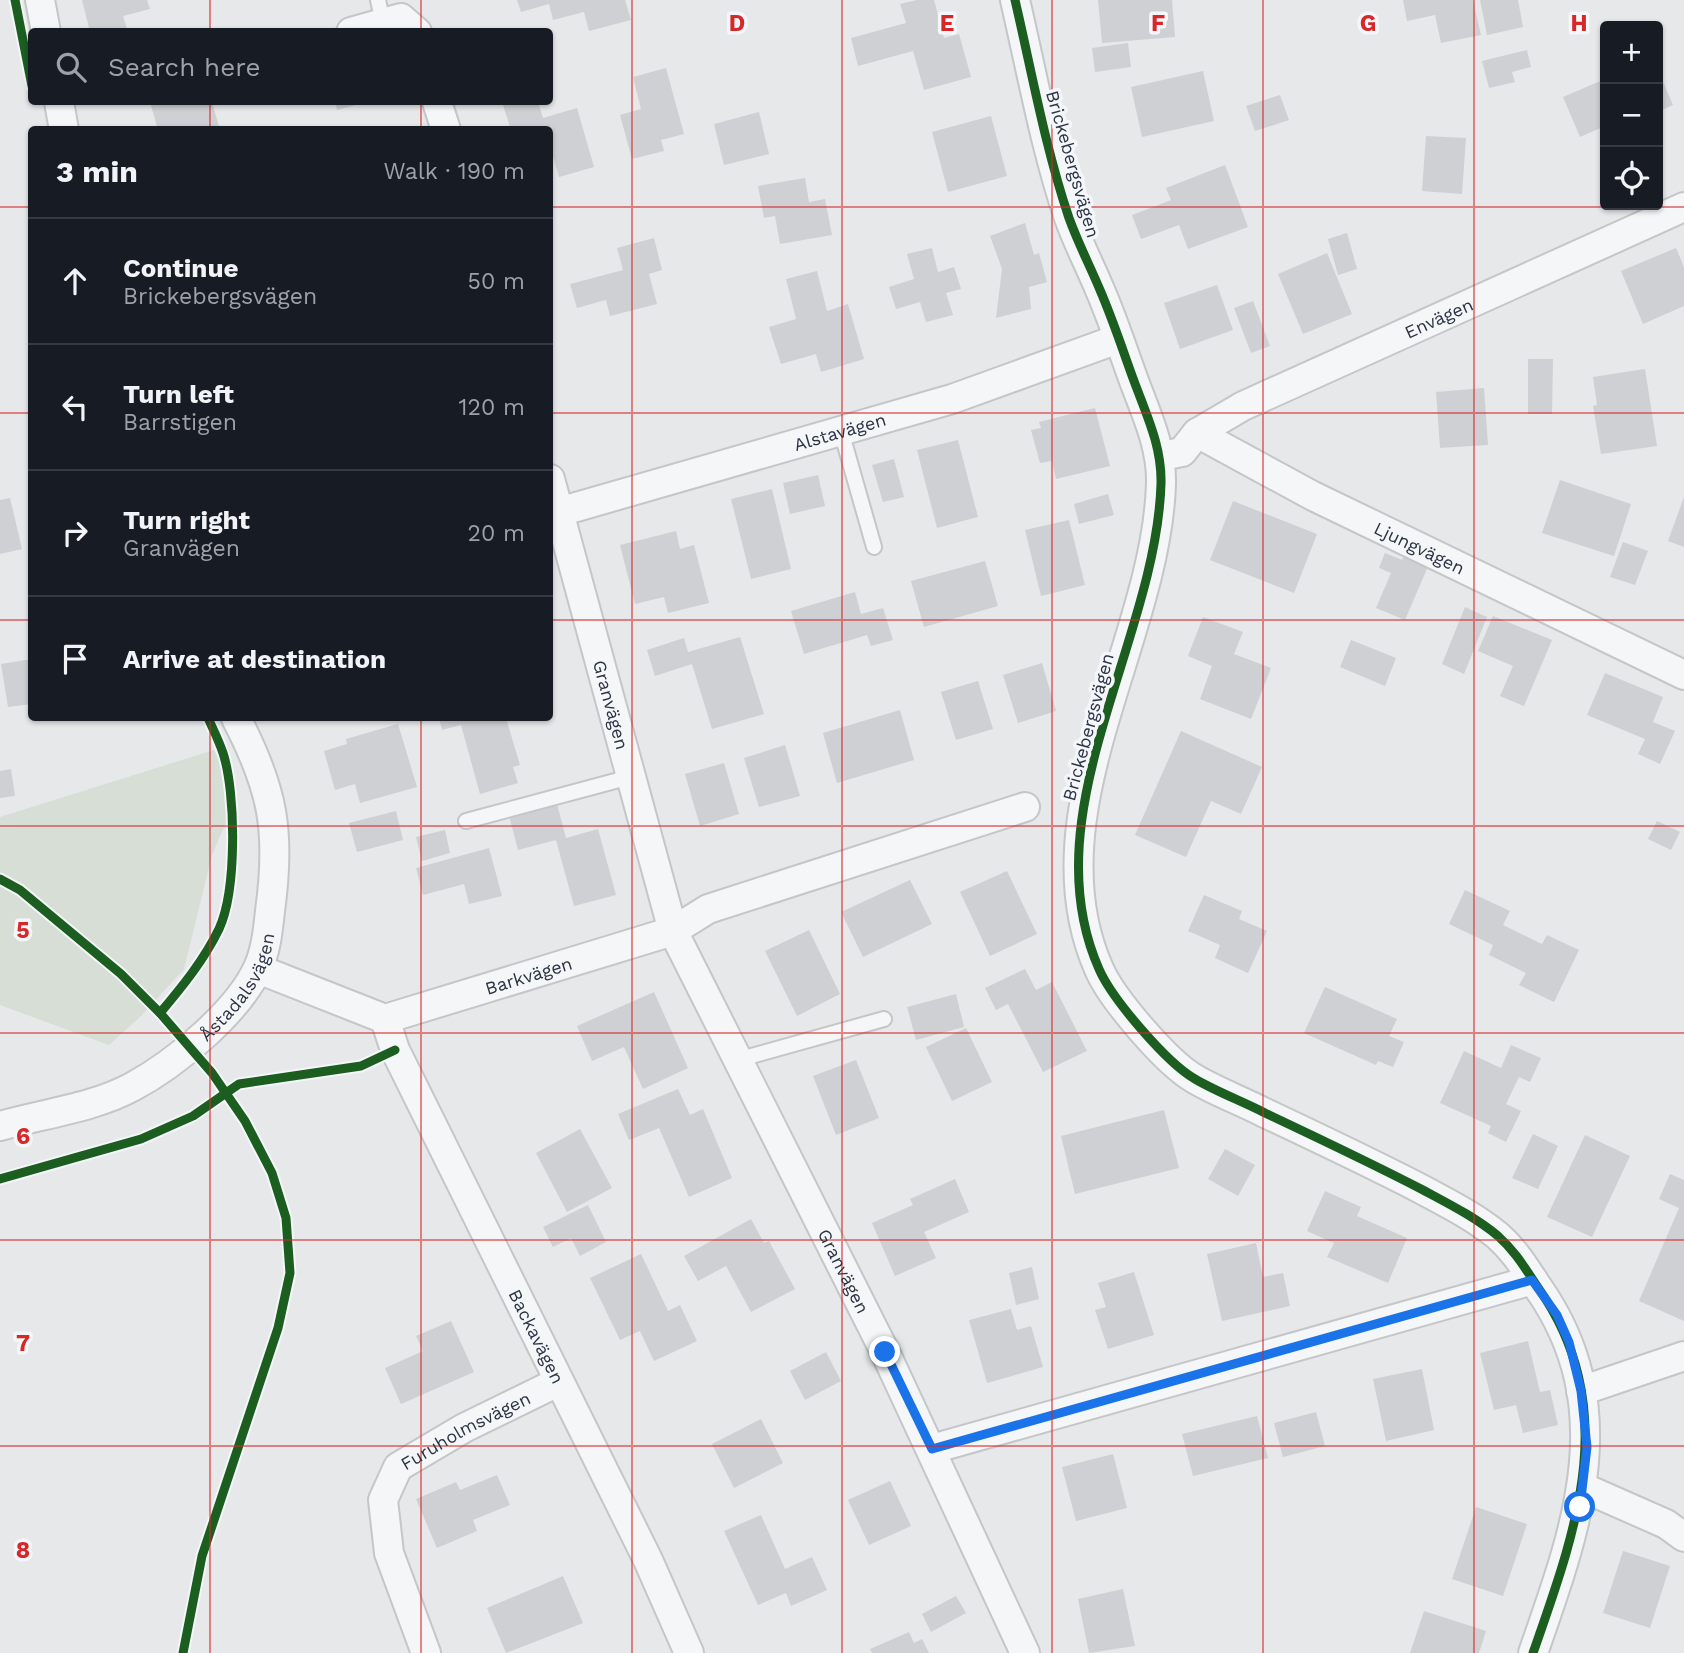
<!DOCTYPE html>
<meta charset="utf-8">
<style>
:root{--surface:#171b24;--page:#242831;--text:#f1f3f6;--muted:#9ea1a6;--line:#363941}
body{margin:0;font-family:"Work Sans",sans-serif;background:var(--page);color:var(--text)}
.controls{position:absolute;right:21px;top:21px;display:grid;overflow:hidden;border-radius:7px;box-shadow:0 2px 5px #0004}
.controls button{width:63px;height:63px;display:grid;place-items:center;padding:0;border:0;border-bottom:2px solid var(--line);background:var(--surface);color:var(--text);font:35px sans-serif}
.stop{position:absolute;width:21px;height:21px;margin:-16px;border:5px solid #1a73e8;border-radius:50%;background:#fff}
.stop.end{background:#1a73e8;border-color:#fff;box-shadow:0 2px 7px #0008}
.list{margin:0;padding:0;list-style:none}
h2{display:flex;justify-content:space-between;align-items:center;height:91px;margin:0;padding:0 28px;font-size:30px}
h2 small{font-size:23px;font-weight:400;color:var(--muted)}
.list li{display:grid;grid-template-columns:46px 1fr auto;gap:21px;align-items:center;box-sizing:border-box;height:126px;padding:0 28px;border-top:2px solid var(--line)}
.list b{display:block;font-size:26px;white-space:nowrap}
.list p{margin:0;font-size:23px;white-space:nowrap;color:var(--muted)}
.list em{font-size:23px;font-style:normal;color:var(--muted)}
.icon{flex:none;width:38px;height:38px;fill:none;stroke:currentColor;stroke-width:2;stroke-linecap:round;stroke-linejoin:round}
.map{position:relative;flex:none;width:1684px;height:1653px;overflow:hidden}
.search{position:absolute;background:var(--surface);box-shadow:0 2px 5px #0004;left:28px;top:28px;width:525px;height:77px;display:flex;align-items:center;gap:18px;box-sizing:border-box;padding:0 24px;border-radius:7px;color:var(--muted);font-size:26px}
.panel{position:absolute;background:var(--surface);box-shadow:0 2px 5px #0004;left:28px;top:126px;width:525px;height:595px;border-radius:7px}
.map>svg:first-child{display:block}
.green{fill:#d6ded6}
.building{fill:#ced0d3}
.lines{fill:none;stroke-linecap:round;stroke-linejoin:round}
.lane-casing{stroke:#c4c6c8;stroke-width:18}
.street-casing{stroke:#c4c6c8;stroke-width:32}
.lane{stroke:#f5f6f7;stroke-width:14}
.street{stroke:#f5f6f7;stroke-width:28}
.cycleway-casing{stroke:#f4f6f9;stroke-width:13}
.cycleway{stroke:#1b5e20;stroke-width:9}
.route{stroke:#1a73e8;stroke-width:9}
.grid{fill:none;stroke:#d62828;stroke-width:2;stroke-opacity:0.55}
.labels{text-anchor:middle;dominant-baseline:central;stroke-width:7;stroke-linejoin:round;paint-order:stroke}
.street-label{font-size:18px;fill:#2b3445;stroke:#f4f6f9}
.grid-label{font-size:23px;text-anchor:middle;font-weight:bold;fill:#d62828;stroke:#f4f6f9;stroke-width:7;stroke-linejoin:round;paint-order:stroke}
</style>
<div class="map">
<svg width="1684" height="1653" viewBox="0 0 1684 1653">
<rect width="100%" height="100%" fill="#e6e8ea"/>
<!-- green -->
<path class="green" d="M214,750L237,797L212,855L184,969L141,1016L109,1045L0,1005V817Z"/>
<!-- building -->
<g class="building">
<path d="M82,0H147L150,9L123,16L128,32H90Z"/>
<path d="M517,0H625L631,20L589,31L584,12L553,20L549,4L521,12Z"/>
<path d="M917,0H934L944,38L959,34L971,77L924,90L913,51L858,66L851,38L906,23L900,4Z"/>
<path d="M1098,0H1172L1175,37L1102,43Z"/>
<path d="M1403,0H1473L1481,35L1441,43L1435,15L1407,21Z"/>
<path d="M1480,0H1518L1523,27L1487,35Z"/>
<path d="M1128,43L1131,67L1095,72L1092,48Z"/>
<path d="M1527,50L1531,67L1512,72L1515,82L1489,88L1482,61Z"/>
<path d="M666,68L684,134L661,140L664,151L632,159L620,115L641,109L633,77Z"/>
<path d="M1658,70L1673,105L1658,112Z"/>
<path d="M1203,71L1214,121L1142,137L1131,87Z"/>
<path d="M1605,79V126L1580,137L1563,97Z"/>
<path d="M1280,95L1289,120L1255,131L1246,106Z"/>
<path d="M150,102H212L220,130H158Z"/>
<path d="M335,102H367L337,110Z"/>
<path d="M502,102H538L543,118L577,108L594,167L559,177L550,146V130H511Z"/>
<path d="M759,112L769,154L724,165L714,124Z"/>
<path d="M991,116L1007,176L948,192L932,132Z"/>
<path d="M1426,136L1466,138L1462,194L1422,191Z"/>
<path d="M1225,165L1248,227L1188,249L1179,225L1141,239L1132,215L1171,200L1166,188Z"/>
<path d="M805,178L809,202L825,199L832,235L780,244L775,216L764,218L758,186Z"/>
<path d="M1025,223L1034,255L1039,253L1047,282L1029,287L1031,309L996,318L1002,269L990,236Z"/>
<path d="M1347,233L1357,269L1338,275L1328,239Z"/>
<path d="M654,238L662,270L649,274L657,304L610,316L606,300L577,308L570,284L623,270L617,248Z"/>
<path d="M932,248L938,272L954,267L961,289L946,293L953,315L926,322L920,302L896,309L889,287L914,279L907,254Z"/>
<path d="M1676,248L1684,267V306L1643,324L1621,271Z"/>
<path d="M1327,253L1352,314L1303,334L1278,274Z"/>
<path d="M817,271L827,311L848,304L864,359L821,372L816,354L781,364L769,327L796,319L786,279Z"/>
<path d="M1217,285L1233,330L1180,349L1164,303Z"/>
<path d="M1253,301L1270,346L1251,353L1234,308Z"/>
<path d="M1528,359H1553L1552,414H1528Z"/>
<path d="M1645,369L1657,446L1601,454L1593,406L1597,405L1593,377Z"/>
<path d="M1484,388L1488,445L1440,448L1436,392Z"/>
<path d="M1095,408L1110,466L1056,479L1052,461L1040,463L1031,430L1041,428L1039,422Z"/>
<path d="M958,440L978,517L937,528L917,450Z"/>
<path d="M894,459L904,497L883,502L872,465Z"/>
<path d="M818,475L825,506L790,514L783,483Z"/>
<path d="M1560,480L1631,504L1614,556L1542,533Z"/>
<path d="M772,489L791,569L751,579L731,499Z"/>
<path d="M1108,494L1114,515L1079,524L1074,504Z"/>
<path d="M1684,497V547L1668,541Z"/>
<path d="M10,498L22,549L0,554V500Z"/>
<path d="M1233,501L1317,534L1294,593L1210,560Z"/>
<path d="M1069,520L1085,585L1041,596L1025,530Z"/>
<path d="M676,531L680,549L694,545L709,603L668,613L664,597L635,604L620,545Z"/>
<path d="M1623,542L1648,551L1635,585L1610,577Z"/>
<path d="M1385,553L1402,560L1405,553L1429,564L1405,620L1376,608L1391,573L1379,568Z"/>
<path d="M985,561L998,606L924,627L911,581Z"/>
<path d="M855,592L861,614L883,608L893,640L871,646L867,635L804,654L791,611Z"/>
<path d="M1465,607L1487,617L1464,674L1442,664Z"/>
<path d="M1493,616L1552,640L1524,706L1500,696L1513,666L1478,651Z"/>
<path d="M1203,617L1243,632L1234,654L1271,668L1251,719L1200,699L1212,666L1188,656Z"/>
<path d="M740,637L764,714L712,729L692,664L655,676L647,650L684,638L688,652Z"/>
<path d="M1351,640L1396,658L1385,686L1340,667Z"/>
<path d="M32,659V704L8,707L1,664Z"/>
<path d="M1042,663L1056,711L1018,723L1003,675Z"/>
<path d="M1605,673L1663,697L1653,722L1675,731L1660,764L1638,754L1645,739L1587,715Z"/>
<path d="M978,681L993,729L956,740L941,692Z"/>
<path d="M900,710L914,760L837,783L823,733Z"/>
<path d="M439,718H506L520,765L513,767L518,783L480,794L461,725L442,730Z"/>
<path d="M398,724L417,787L360,803L355,784L335,790L324,751L347,744L346,739Z"/>
<path d="M1181,731L1262,767L1241,814L1211,801L1186,857L1135,835Z"/>
<path d="M785,745L800,796L759,807L744,758Z"/>
<path d="M724,763L739,814L700,826L685,774Z"/>
<path d="M11,769L15,796L0,798V771Z"/>
<path d="M557,804L566,838L598,829L616,895L574,906L556,840L518,850L509,816Z"/>
<path d="M396,811L403,840L357,852L349,823Z"/>
<path d="M1657,821L1680,832L1671,850L1648,839Z"/>
<path d="M445,830L450,853L422,861L416,837Z"/>
<path d="M489,848L502,896L469,904L464,884L423,895L416,868Z"/>
<path d="M1007,871L1037,934L990,956L960,892Z"/>
<path d="M910,880L932,924L863,957L841,912Z"/>
<path d="M1465,890L1510,911L1503,925L1542,944L1547,935L1579,950L1554,1002L1519,985L1526,973L1489,955L1493,945L1449,924Z"/>
<path d="M1204,895L1242,911L1239,919L1267,931L1248,973L1215,958L1220,945L1188,931Z"/>
<path d="M809,930L840,994L797,1016L765,951Z"/>
<path d="M1025,969L1036,990L1052,982L1087,1051L1043,1072L1008,1004L996,1010L985,988Z"/>
<path d="M1325,987L1397,1019L1389,1036L1404,1042L1393,1067L1378,1061L1376,1065L1304,1033Z"/>
<path d="M654,992L688,1068L643,1089L624,1047L592,1061L577,1026Z"/>
<path d="M956,994L964,1027L916,1040L907,1007Z"/>
<path d="M966,1028L992,1082L952,1101L926,1047Z"/>
<path d="M1511,1045L1541,1058L1530,1082L1519,1077L1506,1104L1521,1111L1506,1142L1488,1133L1491,1126L1440,1103L1464,1051L1501,1068Z"/>
<path d="M856,1060L879,1118L836,1135L813,1076Z"/>
<path d="M678,1089L690,1115L703,1109L732,1178L689,1197L659,1128L629,1140L618,1114Z"/>
<path d="M1164,1110L1179,1168L1075,1194L1061,1136Z"/>
<path d="M580,1129L612,1188L567,1212L536,1153Z"/>
<path d="M1533,1134L1558,1146L1538,1189L1512,1178Z"/>
<path d="M1585,1135L1630,1156L1592,1237L1547,1217Z"/>
<path d="M1225,1149L1255,1165L1238,1196L1208,1179Z"/>
<path d="M1670,1174L1684,1180V1321L1639,1301L1679,1208L1659,1199Z"/>
<path d="M955,1179L969,1212L924,1232L936,1258L895,1276L872,1223L913,1205L910,1199Z"/>
<path d="M1325,1191L1361,1207L1357,1216L1407,1238L1388,1283L1327,1257L1334,1243L1307,1231Z"/>
<path d="M588,1205L606,1242L580,1256L571,1238L553,1247L543,1227Z"/>
<path d="M751,1219L764,1243L769,1241L795,1289L751,1312L726,1266L698,1281L684,1256Z"/>
<path d="M1256,1243L1263,1277L1283,1273L1290,1306L1222,1321L1207,1254Z"/>
<path d="M641,1254L668,1311L680,1305L697,1341L654,1361L640,1331L620,1340L590,1278Z"/>
<path d="M1032,1267L1039,1299L1016,1305L1009,1273Z"/>
<path d="M1134,1272L1154,1335L1108,1349L1095,1310L1106,1307L1098,1283Z"/>
<path d="M1011,1309L1017,1330L1031,1326L1043,1367L987,1383L969,1320Z"/>
<path d="M451,1321L474,1372L401,1404L385,1368L423,1351L416,1336Z"/>
<path d="M1528,1341L1540,1392L1550,1390L1558,1425L1523,1433L1516,1405L1494,1410L1480,1353Z"/>
<path d="M826,1352L841,1381L805,1400L790,1371Z"/>
<path d="M1422,1369L1434,1430L1386,1441L1373,1379Z"/>
<path d="M1316,1412L1325,1446L1283,1457L1274,1423Z"/>
<path d="M1257,1416L1268,1458L1193,1476L1182,1434Z"/>
<path d="M761,1419L783,1463L734,1488L712,1444Z"/>
<path d="M1113,1454L1127,1508L1076,1521L1062,1467Z"/>
<path d="M497,1475L510,1505L473,1520L477,1531L437,1548L416,1499L456,1482L460,1490Z"/>
<path d="M890,1481L911,1526L869,1545L848,1500Z"/>
<path d="M1476,1507L1527,1524L1503,1596L1452,1579Z"/>
<path d="M761,1515L785,1569L812,1557L827,1590L791,1606L786,1593L758,1605L724,1531Z"/>
<path d="M1623,1551L1670,1566L1650,1628L1603,1613Z"/>
<path d="M563,1576L583,1623L506,1653L487,1608Z"/>
<path d="M1123,1589L1135,1646L1089,1653L1078,1599Z"/>
<path d="M956,1596L966,1613L931,1632L922,1614Z"/>
<path d="M1424,1611L1486,1631L1479,1653H1410Z"/>
<path d="M909,1632L914,1643L922,1639L929,1653H872L870,1649Z"/>
</g>
<g class="lines">
<!-- lane casing -->
<g class="lane-casing">
<g id="lane">
<path d="M378,0L383,23"/>
<path d="M841,431L874,547"/>
<path d="M466,821L630,777"/>
<path d="M737,1060L884,1019"/>
</g>
</g>
<!-- street casing -->
<g class="street-casing">
<g id="street">
<path d="M40,0L46,32"/>
<path d="M1015,0C1032,73 1045,147 1069,218C1078,243 1090,266 1100,290C1113,320 1123,351 1134,381C1147,416 1162,447 1161,484C1156,642 1030,814 1099,969C1112,999 1167,1063 1195,1079C1217,1092 1242,1101 1265,1113C1318,1138 1371,1163 1423,1190C1449,1204 1475,1217 1498,1236C1516,1252 1526,1270 1539,1289C1622,1409 1576,1530 1533,1653"/>
<path d="M351,32L401,18L417,32"/>
<path d="M59,102L64,130"/>
<path d="M437,102L446,130"/>
<path id="s1" d="M1197,433L1243,406L1684,207"/>
<path id="s2" d="M1161,456L1182,452L1197,433L1313,496L1684,675"/>
<path id="s3" d="M550,479L673,931L885,1352L1025,1653"/>
<path id="s4" d="M559,512L952,399L1118,339"/>
<path d="M258,969L385,1019"/>
<path id="s5" d="M385,1019L395,1050L648,1560L689,1653"/>
<path id="s6" d="M385,1019L673,931L708,909L1025,807"/>
<path id="s7" d="M0,1126C42,1114 93,1108 132,1087C175,1064 237,1013 258,968C266,950 268,930 270,911C281,831 273,789 236,718"/>
<path d="M1581,1391L1684,1356"/>
<path d="M932,1449L1533,1280"/>
<path d="M1582,1487L1666,1524L1684,1537"/>
<path id="s8" d="M426,1653L389,1553L383,1500L398,1467L464,1428L558,1382"/>
</g>
</g>
<!-- lane -->
<use href="#lane" class="lane"/>
<!-- street -->
<use href="#street" class="street"/>
<!-- cycleway casing -->
<g class="cycleway-casing">
<g id="cycleway">
<path d="M15,0L32,86"/>
<path d="M1015,0C1032,73 1045,147 1069,218C1078,243 1090,266 1100,290C1113,320 1123,351 1134,381C1147,416 1162,447 1161,484C1156,642 1030,814 1099,969C1112,999 1167,1063 1195,1079C1217,1092 1242,1101 1265,1113C1318,1138 1371,1163 1423,1190C1449,1204 1475,1217 1498,1236C1516,1252 1526,1270 1539,1289C1622,1409 1576,1530 1533,1653"/>
<path d="M0,879L20,890L121,974L160,1013L212,1073L245,1121L272,1173L286,1218L290,1273L278,1328L202,1556L183,1653"/>
<path d="M160,1013C182,987 204,960 219,929C237,890 236,793 223,753C219,741 213,729 208,718"/>
<path d="M0,1179L141,1139L193,1116L239,1084L361,1066L395,1050"/>
</g>
</g>
<!-- cycleway -->
<use href="#cycleway" class="cycleway"/>
</g>
<g class="lines">
<!-- route -->
<path class="route" d="M885,1352L932,1449L1532,1280L1557,1315L1569,1342L1581,1391L1587,1447L1580,1507"/>
</g>
<!-- grid -->
<path class="grid" d="M210,0V32M421,0V32M632,0V1653M842,0V1653M1052,0V1653M1263,0V1653M1474,0V1653M210,102V130M421,102V130M0,207H32M550,207H1684M0,413H32M550,413H1684M0,620H32M550,620H1684M210,718V1653M421,718V1653M0,826H1684M0,1033H1684M0,1240H1684M0,1446H1684"/>
<g class="labels">
<!-- street labels -->
<g class="street-label">
<text transform="translate(1073 164) rotate(74)">Brickebergsvägen</text>
<text stroke="none"><textPath href="#s1" startOffset="268">Envägen</textPath></text>
<text stroke="none"><textPath href="#s4" startOffset="292">Alstavägen</textPath></text>
<text stroke="none"><textPath href="#s2" startOffset="296">Ljungvägen</textPath></text>
<text stroke="none"><textPath href="#s3" startOffset="234">Granvägen</textPath></text>
<text transform="translate(1088 727) rotate(-75)">Brickebergsvägen</text>
<text stroke="none"><textPath href="#s6" startOffset="150">Barkvägen</textPath></text>
<text stroke="none"><textPath href="#s7" startOffset="287">Åstadalsvägen</textPath></text>
<text stroke="none"><textPath href="#s3" startOffset="849">Granvägen</textPath></text>
<text stroke="none"><textPath href="#s5" startOffset="352">Backavägen</textPath></text>
<text stroke="none"><textPath href="#s8" startOffset="273">Furuholmsvägen</textPath></text>
</g>
</g>
<g class="grid-label">
<text x="737" y="31">D</text>
<text x="947" y="31">E</text>
<text x="1158" y="31">F</text>
<text x="1368" y="31">G</text>
<text x="1579" y="31">H</text>
<text x="23" y="938">5</text>
<text x="23" y="1144">6</text>
<text x="23" y="1351">7</text>
<text x="23" y="1558">8</text>
</g>
</svg>
<div class="controls">
<button>+</button>
<button>−</button>
<button><svg class="icon" aria-label="locate" viewBox="0 0 24 24"><circle cx="12" cy="12" r="6"/><path d="M12 2v4M12 18v4M2 12h4M18 12h4"/></svg></button>
</div>
<div class="stop" style="left:1580px;top:1507px"></div>
<div class="stop end" style="left:885px;top:1352px"></div>
<div class="search"><svg class="icon" aria-label="search" viewBox="0 0 24 24"><circle cx="10" cy="10" r="6"/><path d="M15 15l6 6"/></svg>Search here</div>
<section class="panel">
<h2>3 min<small>Walk · 190 m</small></h2>
<ul class="list">
<li><svg class="icon" aria-label="ahead" viewBox="0 0 24 24"><path d="M12 20V5M6 11l6-6 6 6"/></svg><div><b>Continue</b><p>Brickebergsvägen</p></div><em>50 m</em></li>
<li><svg class="icon" aria-label="left" viewBox="0 0 24 24"><path d="M17 20v-9H6M10 6l-5 5 5 5"/></svg><div><b>Turn left</b><p>Barrstigen</p></div><em>120 m</em></li>
<li><svg class="icon" aria-label="right" viewBox="0 0 24 24"><path d="M7 20v-9h11M14 6l5 5-5 5"/></svg><div><b>Turn right</b><p>Granvägen</p></div><em>20 m</em></li>
<li><svg class="icon" aria-label="arrive" viewBox="0 0 24 24"><path d="M6 21V4h12l-3 4 3 4H6"/></svg><div><b>Arrive at destination</b></div></li>
</ul>
</section>
</div>
